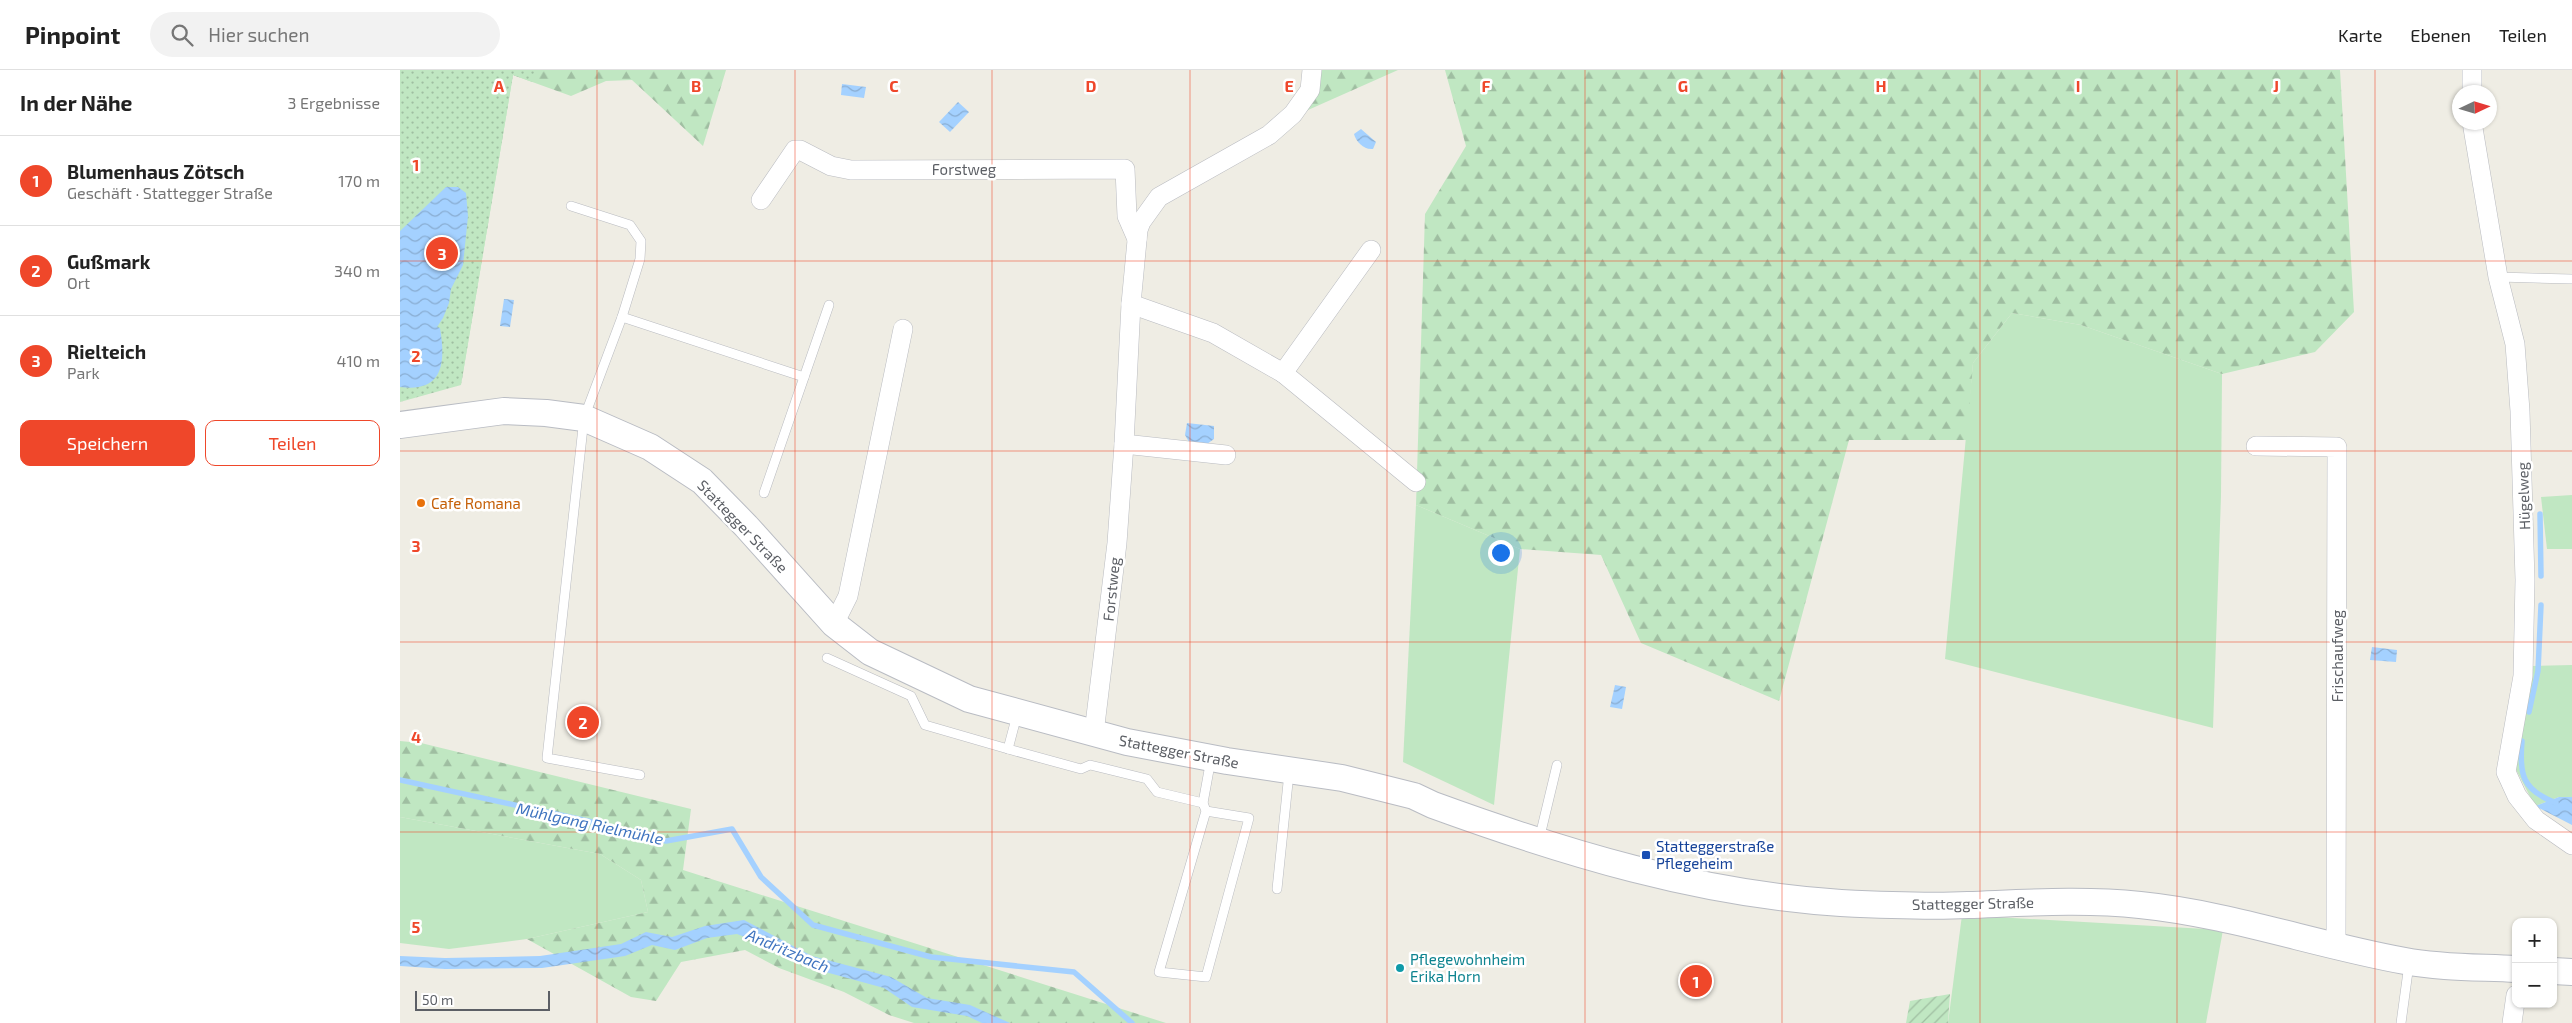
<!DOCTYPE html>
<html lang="de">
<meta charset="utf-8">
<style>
:root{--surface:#fff;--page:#f2f2f2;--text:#222;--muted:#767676;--line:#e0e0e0;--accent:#ef472a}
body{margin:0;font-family:"Exo 2",sans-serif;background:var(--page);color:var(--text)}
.controls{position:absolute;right:15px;bottom:15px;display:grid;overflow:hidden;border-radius:10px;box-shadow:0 1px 4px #0004}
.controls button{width:45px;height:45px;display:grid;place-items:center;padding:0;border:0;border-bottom:1px solid var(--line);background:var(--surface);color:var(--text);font:25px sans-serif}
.compass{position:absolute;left:2052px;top:15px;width:45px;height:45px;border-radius:50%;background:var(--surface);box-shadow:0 1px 4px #0004;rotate:86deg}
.scale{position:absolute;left:15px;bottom:12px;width:135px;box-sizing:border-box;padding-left:5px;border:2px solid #5c5f65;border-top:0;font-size:14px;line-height:18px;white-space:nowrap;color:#5c5f65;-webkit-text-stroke:4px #fff;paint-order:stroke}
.you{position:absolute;left:1100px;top:482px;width:18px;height:18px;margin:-12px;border:4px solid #fff;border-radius:50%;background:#1a73e8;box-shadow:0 0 0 8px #1a73e833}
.badge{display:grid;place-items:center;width:32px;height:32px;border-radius:50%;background:var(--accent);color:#fff;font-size:16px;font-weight:700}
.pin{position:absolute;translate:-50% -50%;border:2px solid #fff;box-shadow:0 1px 5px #0006}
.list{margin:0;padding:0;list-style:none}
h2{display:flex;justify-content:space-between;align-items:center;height:65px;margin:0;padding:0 20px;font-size:21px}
h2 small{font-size:16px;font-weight:400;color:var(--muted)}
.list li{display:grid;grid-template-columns:32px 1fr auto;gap:15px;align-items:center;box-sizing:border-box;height:90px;padding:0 20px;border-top:1px solid var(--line)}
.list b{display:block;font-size:19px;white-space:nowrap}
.list p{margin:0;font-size:16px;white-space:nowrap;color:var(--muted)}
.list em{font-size:16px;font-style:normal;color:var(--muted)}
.actions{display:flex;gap:10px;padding:15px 20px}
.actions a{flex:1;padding:11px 0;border:1px solid var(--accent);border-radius:10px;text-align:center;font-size:18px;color:var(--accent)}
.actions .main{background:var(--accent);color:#fff}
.icon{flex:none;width:28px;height:28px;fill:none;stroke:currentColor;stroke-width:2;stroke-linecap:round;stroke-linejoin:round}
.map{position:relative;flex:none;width:2172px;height:953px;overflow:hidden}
header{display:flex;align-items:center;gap:30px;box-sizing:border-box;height:70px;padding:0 25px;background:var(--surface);border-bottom:1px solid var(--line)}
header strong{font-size:24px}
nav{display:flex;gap:28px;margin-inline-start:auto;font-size:18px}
.search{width:350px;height:45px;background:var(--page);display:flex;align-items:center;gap:12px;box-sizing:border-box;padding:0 18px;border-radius:28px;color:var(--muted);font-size:19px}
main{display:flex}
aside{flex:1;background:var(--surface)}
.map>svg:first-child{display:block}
.grass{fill:#c0e7c2}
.forest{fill:url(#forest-firs)}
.park{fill:url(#park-dots)}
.garden{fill:url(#garden-furrows)}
.water{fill:url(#water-waves)}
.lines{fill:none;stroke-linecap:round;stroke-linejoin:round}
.stream{stroke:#a4d1ff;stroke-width:5.5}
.service-casing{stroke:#b9bbc0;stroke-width:10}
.minor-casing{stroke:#b9bbc0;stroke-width:20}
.secondary-casing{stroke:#b9bcc3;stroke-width:28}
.service{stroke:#fff;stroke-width:9}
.minor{stroke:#fff;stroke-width:19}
.secondary{stroke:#fff;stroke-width:26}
.grid{fill:none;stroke:#ef472a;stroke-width:1;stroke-opacity:0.55}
.food-dot{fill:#e8710a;stroke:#fff;stroke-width:2}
.transit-dot{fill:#1a4fb4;stroke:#fff;stroke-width:2}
.culture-dot{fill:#0f9aa8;stroke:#fff;stroke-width:2}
.labels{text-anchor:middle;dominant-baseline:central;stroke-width:5;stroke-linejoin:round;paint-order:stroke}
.street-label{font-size:15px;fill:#5c5f65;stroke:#fff}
.food-label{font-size:15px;fill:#c56008;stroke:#fff;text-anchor:start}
.transit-label{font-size:15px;fill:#164399;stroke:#fff;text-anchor:start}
.culture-label{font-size:15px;fill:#0d838f;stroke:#fff;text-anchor:start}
.water-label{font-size:16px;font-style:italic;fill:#3f74bf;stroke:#fff}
.grid-label{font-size:16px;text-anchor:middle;font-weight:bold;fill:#ef472a;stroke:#fff;stroke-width:5;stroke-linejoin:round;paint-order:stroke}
</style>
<header>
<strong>Pinpoint</strong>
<div class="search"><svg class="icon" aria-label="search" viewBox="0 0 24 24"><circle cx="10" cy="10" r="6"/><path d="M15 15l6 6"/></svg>Hier suchen</div>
<nav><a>Karte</a><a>Ebenen</a><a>Teilen</a></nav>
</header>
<main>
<aside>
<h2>In der Nähe<small>3 Ergebnisse</small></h2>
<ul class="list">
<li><span class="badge">1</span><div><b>Blumenhaus Zötsch</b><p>Geschäft · Stattegger Straße</p></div><em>170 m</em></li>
<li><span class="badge">2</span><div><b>Gußmark</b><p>Ort</p></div><em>340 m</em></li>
<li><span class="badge">3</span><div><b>Rielteich</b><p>Park</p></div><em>410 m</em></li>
</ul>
<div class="actions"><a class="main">Speichern</a><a>Teilen</a></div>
</aside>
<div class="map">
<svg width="2172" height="953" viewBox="0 0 2172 953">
<defs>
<pattern id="forest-firs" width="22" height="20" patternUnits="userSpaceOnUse" patternTransform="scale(1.25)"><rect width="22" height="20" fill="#c0e7c2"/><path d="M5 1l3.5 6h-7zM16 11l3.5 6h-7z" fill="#9fbea1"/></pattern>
<pattern id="park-dots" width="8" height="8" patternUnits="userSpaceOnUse" patternTransform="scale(1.25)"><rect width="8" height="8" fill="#c0e7c2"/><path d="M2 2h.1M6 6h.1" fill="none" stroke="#9fbea1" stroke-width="1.8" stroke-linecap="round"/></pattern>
<pattern id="garden-furrows" width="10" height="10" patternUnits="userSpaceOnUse" patternTransform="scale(1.25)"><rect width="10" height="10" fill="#c0e7c2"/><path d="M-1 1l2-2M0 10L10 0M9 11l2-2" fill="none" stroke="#9fbea1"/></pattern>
<pattern id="water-waves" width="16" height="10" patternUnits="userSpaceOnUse" patternTransform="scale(1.25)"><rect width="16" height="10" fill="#a4d1ff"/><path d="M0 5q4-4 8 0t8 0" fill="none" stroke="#89add2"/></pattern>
</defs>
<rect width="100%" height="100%" fill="#efede4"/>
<!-- grass -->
<g class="grass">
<path d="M1612,243L1681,255L1822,304L1821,426L1813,658L1545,589L1573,293Z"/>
<path d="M2172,425V479H2147L2141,427Z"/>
<path d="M1016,435L1120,479L1094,735L1003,692Z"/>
<path d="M2172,595V727H2159L2135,736L2111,690L2132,596Z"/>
<path d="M0,747L200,784L241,810L248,842L127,869L49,879L0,873Z"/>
<path d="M1562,845L1823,860L1806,953H1548Z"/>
</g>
<!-- forest -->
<g class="forest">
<path d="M98,0H326L303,76L232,10L206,11L171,26L113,5L61,315Z"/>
<path d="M910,0H998L899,44Z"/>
<path d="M1045,0H1940L1954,242L1915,282L1822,304L1681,255L1612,243L1573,293L1567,370H1449L1379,631L1241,573L1201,485L1120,479L1016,435L1025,144L1066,76Z"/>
<path d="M0,671L21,673L291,739L283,800L766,953H514L489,945L444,922L379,898L345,880L281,892L256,931L231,927L127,869L248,842L241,810L200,784L0,747Z"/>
</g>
<!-- park -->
<path class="park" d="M0,0H135L132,12L113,5L61,315L0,332Z"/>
<!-- garden -->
<path class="garden" d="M1550,924L1548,953H1506L1510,931Z"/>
<!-- water -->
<g class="water">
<path d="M442,14L466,17L464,28L441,25Z"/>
<path d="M558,32L569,42L550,62L539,52Z"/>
<path d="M961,59L976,72L973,79C964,80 956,72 954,64Z"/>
<path d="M46,117H58L66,123L68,146L63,195L51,219L49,233L43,248L37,257L40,258C46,293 43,323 0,317V161Z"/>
<path d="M104,229L114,230L110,257L100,256Z"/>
<path d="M787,353L814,356V369L807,374L789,372L785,365Z"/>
<path d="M1972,577L1997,580L1996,592L1970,590Z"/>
<path d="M1215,615L1226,617L1222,639L1210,637Z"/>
<path d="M2159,727H2172V755L2135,736Z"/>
<path d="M344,850L412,886L491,907L527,928L570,935L610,953H582L567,946L512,937L484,918L407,897L370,877L337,864L307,868L275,880L252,875L225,886L142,898L45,899L0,896V886L45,888L140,886L221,874L246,862L272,867L305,856Z"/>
</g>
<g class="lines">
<!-- stream -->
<g class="stream">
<path d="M2140,444L2141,506"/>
<path d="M2129,642L2138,601L2141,535"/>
<path d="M2122,671C2119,704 2122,720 2156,733"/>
<path d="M0,710L188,751L266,771L332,759L361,807L413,855L531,887L674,902L732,953"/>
</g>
<!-- service casing -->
<g class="service-casing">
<g id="service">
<path d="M171,136L230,155L241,171L240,189L222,247L184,348L147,688L240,705"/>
<path d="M2098,207L2172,209"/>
<path d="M222,247L404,307"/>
<path d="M364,423L429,235"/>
<path d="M427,588L511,626L525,655L608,679L617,645"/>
<path d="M608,679L681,699L690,695L747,709L757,722L803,733L811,689"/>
<path d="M803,733L806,741L759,902L806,907L849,748L806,741"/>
<path d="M1139,770L1157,695"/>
<path d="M877,819L889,703"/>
<path d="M2001,953L2009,894"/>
</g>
</g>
<!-- minor casing -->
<g class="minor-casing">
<g id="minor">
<path d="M2072,22V0"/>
<path d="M2072,52L2098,207L2115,274L2120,341L2125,510L2123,606L2106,702L2117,726L2136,750L2172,775"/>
<path d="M361,130L395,80H400L431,96L451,100L725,99L727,146L737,169"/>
<path d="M731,234L813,263L883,303L971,180"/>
<path d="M883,303L1016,412"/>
<path d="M724,374L826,385"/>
<path d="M1856,376L1937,377L1936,876"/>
<path d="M434,554L448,526L503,259"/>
<path d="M694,663L717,473L724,374L731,234L738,160L741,152L759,127L869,65L893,44L910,20L912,0"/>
<path d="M2112,953L2116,925"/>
</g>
</g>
<!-- secondary casing -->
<g class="secondary-casing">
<g id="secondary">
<path d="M0,355L104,341L146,343L184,348L250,377L302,411L346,456L434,554L470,582L569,629L727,672L827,691L942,708L1014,726L1033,735C1165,783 1299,824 1441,833C1482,835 1526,837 1568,835C1625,833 1683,829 1740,835C1830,844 1916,875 2005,891C2041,898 2079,897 2116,899"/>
<path d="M2153,901L2172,902"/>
</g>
</g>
<!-- service -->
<use href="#service" class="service"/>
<!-- minor -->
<use href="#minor" class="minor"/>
<!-- secondary -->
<use href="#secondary" class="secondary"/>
</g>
<!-- grid -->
<path class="grid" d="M197,0V953M395,0V953M592,0V953M790,0V953M987,0V953M1185,0V953M1382,0V953M1580,0V953M1777,0V953M1975,0V953M0,191H2172M0,381H2172M0,572H2172M0,762H2172"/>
<!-- markers -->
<circle class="food-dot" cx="21" cy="433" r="5"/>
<rect class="transit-dot" x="1241" y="780" width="10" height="10" rx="2.5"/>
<circle class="culture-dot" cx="1000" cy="898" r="5"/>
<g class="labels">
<!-- street labels -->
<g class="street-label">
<text x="564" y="99">Forstweg</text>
<text transform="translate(2123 426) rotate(-92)">Hügelweg</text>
<text transform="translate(343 456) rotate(46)">Stattegger Straße</text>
<text transform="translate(711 519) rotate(-84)">Forstweg</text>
<text transform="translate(1937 586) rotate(-90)">Frischaufweg</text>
<text transform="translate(779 681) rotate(11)">Stattegger Straße</text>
<text transform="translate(1573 833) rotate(-1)">Stattegger Straße</text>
</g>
<!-- food labels -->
<g class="food-label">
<text x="31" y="433">Cafe Romana</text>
</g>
<!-- transit labels -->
<g class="transit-label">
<text x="1256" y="776">Statteggerstraße<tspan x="1256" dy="17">Pflegeheim</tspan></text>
</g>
<!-- culture labels -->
<g class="culture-label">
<text x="1010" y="889">Pflegewohnheim<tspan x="1010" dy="17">Erika Horn</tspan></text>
</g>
<!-- water labels -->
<g class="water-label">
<text transform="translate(190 753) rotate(12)">Mühlgang Rielmühle</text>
<text transform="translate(388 880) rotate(23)">Andritzbach</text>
</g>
</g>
<g class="grid-label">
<text x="99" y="22">A</text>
<text x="296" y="22">B</text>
<text x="494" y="22">C</text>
<text x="691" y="22">D</text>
<text x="889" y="22">E</text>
<text x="1086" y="22">F</text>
<text x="1283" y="22">G</text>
<text x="1481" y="22">H</text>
<text x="1678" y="22">I</text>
<text x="1876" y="22">J</text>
<text x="16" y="101">1</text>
<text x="16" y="292">2</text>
<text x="16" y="482">3</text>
<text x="16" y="673">4</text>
<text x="16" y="863">5</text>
</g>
</svg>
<div class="controls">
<button>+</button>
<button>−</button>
</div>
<svg class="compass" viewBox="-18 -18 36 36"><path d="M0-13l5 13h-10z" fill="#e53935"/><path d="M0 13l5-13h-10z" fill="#767676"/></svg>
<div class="scale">50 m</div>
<div class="you"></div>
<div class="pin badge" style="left:1296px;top:911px">1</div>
<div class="pin badge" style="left:183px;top:652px">2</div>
<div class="pin badge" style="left:42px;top:183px">3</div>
</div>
</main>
